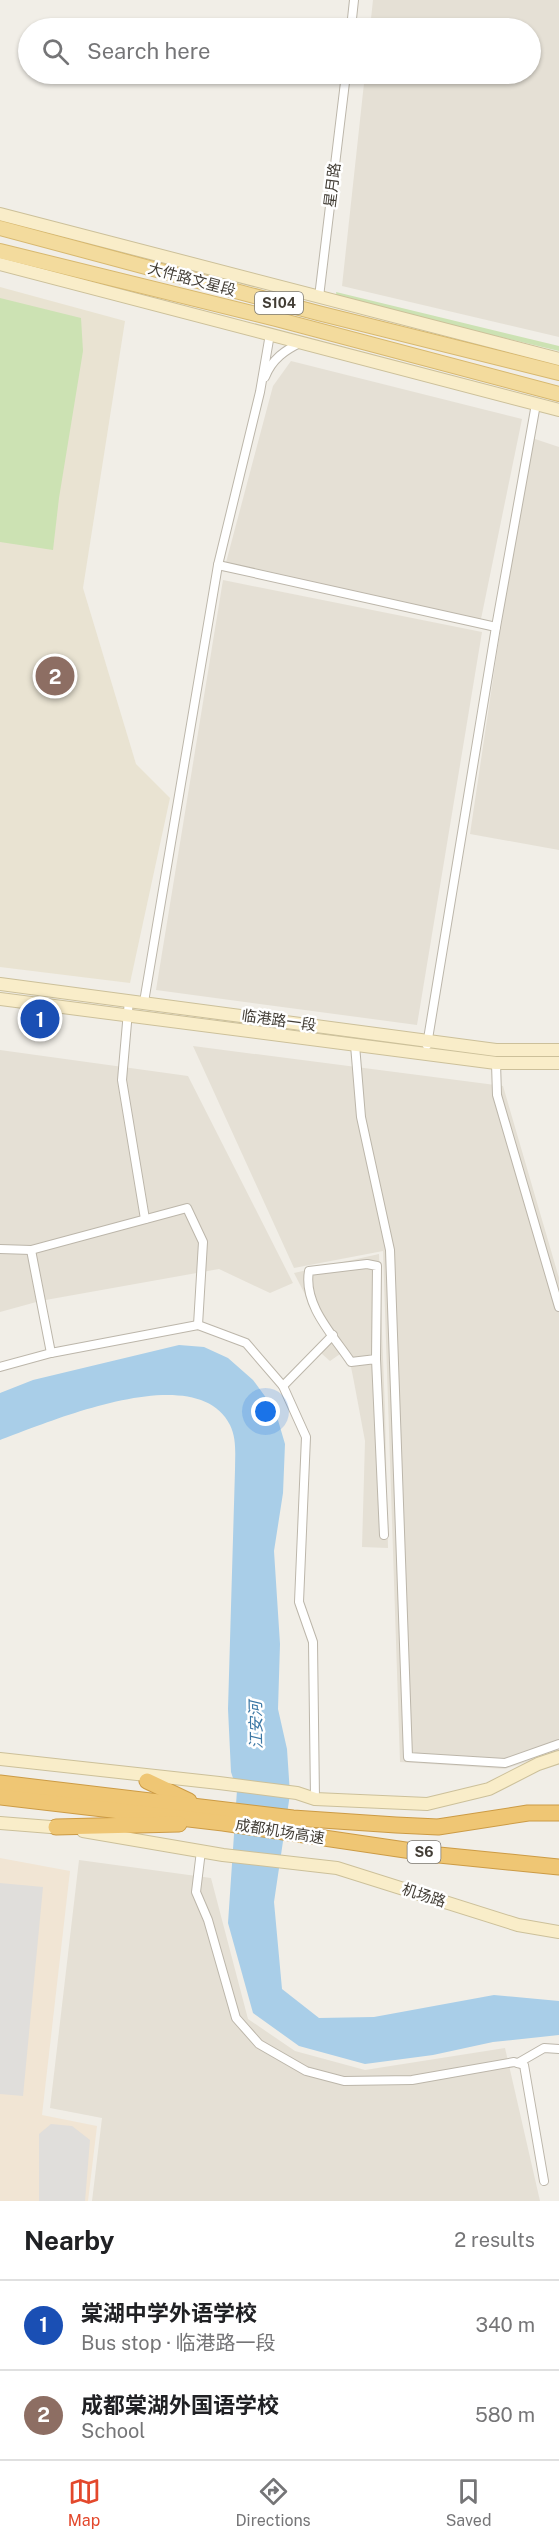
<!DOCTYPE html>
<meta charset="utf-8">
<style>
:root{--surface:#fff;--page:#f2f2f2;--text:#202124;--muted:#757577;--line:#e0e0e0;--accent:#e3482c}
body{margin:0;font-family:"Public Sans","Noto Sans SC",sans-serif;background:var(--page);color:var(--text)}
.you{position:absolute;left:266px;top:1412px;width:21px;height:21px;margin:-15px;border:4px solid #fff;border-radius:50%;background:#1a73e8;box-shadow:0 0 0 9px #1a73e833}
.badge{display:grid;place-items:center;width:39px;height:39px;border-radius:50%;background:var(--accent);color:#fff;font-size:20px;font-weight:700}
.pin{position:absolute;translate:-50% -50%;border:3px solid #fff;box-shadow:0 2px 6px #0006}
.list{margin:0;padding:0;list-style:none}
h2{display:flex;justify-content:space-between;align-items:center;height:78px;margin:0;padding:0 24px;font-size:26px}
h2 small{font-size:20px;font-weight:400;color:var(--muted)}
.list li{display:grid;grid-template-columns:39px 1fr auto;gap:18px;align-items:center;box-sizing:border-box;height:90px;padding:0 24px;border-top:2px solid var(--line)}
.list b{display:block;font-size:22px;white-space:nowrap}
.list p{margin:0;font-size:20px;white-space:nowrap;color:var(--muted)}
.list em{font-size:20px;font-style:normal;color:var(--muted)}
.icon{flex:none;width:33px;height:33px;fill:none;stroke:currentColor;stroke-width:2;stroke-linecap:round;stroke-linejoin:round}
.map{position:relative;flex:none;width:559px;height:2201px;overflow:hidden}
.search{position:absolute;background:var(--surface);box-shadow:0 2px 4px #0004;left:18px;right:18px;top:18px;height:66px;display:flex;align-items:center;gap:15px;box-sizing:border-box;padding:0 21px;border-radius:33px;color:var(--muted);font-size:22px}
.sheet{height:258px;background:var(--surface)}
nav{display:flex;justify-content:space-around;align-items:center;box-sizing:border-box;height:84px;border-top:2px solid var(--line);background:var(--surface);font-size:16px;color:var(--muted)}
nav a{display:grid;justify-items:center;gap:3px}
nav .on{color:var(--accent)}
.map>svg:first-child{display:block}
.residential{fill:#e5e0d5}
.commercial{fill:#f1e5d4}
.education{fill:#e9e3d2}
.green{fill:#cce2b3}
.parking{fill:#e0dedb}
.water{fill:#a9cee8}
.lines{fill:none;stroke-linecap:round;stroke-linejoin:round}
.street-casing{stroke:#bcb6aa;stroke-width:10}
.secondary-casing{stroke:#ccc09a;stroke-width:14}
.primary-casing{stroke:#d7b86f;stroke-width:16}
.highway-casing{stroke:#cc9b45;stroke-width:17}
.street{stroke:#fff;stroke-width:8}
.secondary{stroke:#f9edc9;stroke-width:12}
.primary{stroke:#f3db9d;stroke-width:14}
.highway{stroke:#efc674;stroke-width:15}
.labels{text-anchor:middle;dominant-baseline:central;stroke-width:5;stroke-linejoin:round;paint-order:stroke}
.shield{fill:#fff;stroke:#7b7872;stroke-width:1.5}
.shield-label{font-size:14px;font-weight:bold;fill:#433e36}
.street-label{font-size:15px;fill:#433e36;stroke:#fff}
.water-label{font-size:16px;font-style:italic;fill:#3b77a4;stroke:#fff}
</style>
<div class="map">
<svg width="559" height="2201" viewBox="0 0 559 2201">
<rect width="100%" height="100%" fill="#f1eee7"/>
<!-- residential -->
<g class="residential">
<path d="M373,0H559V337L342,286L365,74H530V28H370Z"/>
<path d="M291,361L522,419L481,619L224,570L273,386Z"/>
<path d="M529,437L559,447V850L470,834Z"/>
<path d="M223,580L482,632L417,1025L156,990Z"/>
<path d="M193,1046L503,1086L559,1278V1751L505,1769L400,1762L383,1251L294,1268Z"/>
<path d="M0,1050L188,1076L293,1283L270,1293L219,1269L40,1301L0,1312Z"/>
<path d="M379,1254L385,1410L388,1548L362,1547L365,1441L354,1382L351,1367L340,1354L330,1361L321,1353L330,1343L294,1273Z"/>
<path d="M79,1860L211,1878L248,2019L295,2051L365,2070L505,2048L540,2201H92L102,2118L50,2108Z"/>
</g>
<!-- commercial -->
<path class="commercial" d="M0,1858L70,1871L42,2115L97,2126L88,2201H0Z"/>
<!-- education -->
<path class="education" d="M0,287L125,321L83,588L136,764L170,798L130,983L0,967Z"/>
<!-- green -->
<g class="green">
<path d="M336,292L559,346V351L337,298Z"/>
<path d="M0,298L81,318L83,351L59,498L53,550L0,542Z"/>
</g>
<!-- parking -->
<g class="parking">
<path d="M0,1883L43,1887L23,2096L0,2094Z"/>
<path d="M51,2124L72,2126L90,2140L85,2201H39V2134Z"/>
</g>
<!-- water -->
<path class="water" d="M179,1345L204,1347L228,1358L253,1380L275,1410L285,1444L283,1493L274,1551L280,1644L278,1709L287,1749L290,1794L274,1902L282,1989L319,2018L374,2017L494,1995L559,2001V2035L493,2042L433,2055L365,2064L299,2046L253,2013L228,1923L237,1790L231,1772L228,1709L235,1470C235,1456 237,1439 230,1425C196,1358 50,1422 0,1440V1393L33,1380Z"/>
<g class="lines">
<!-- street casing -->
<g class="street-casing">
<g id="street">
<path d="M351,28L354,0"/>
<path d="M319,297L346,74"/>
<path d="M265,377C272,359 285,350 302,342"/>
<path d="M218,565L496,627"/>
<path d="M129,1000L122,1080L145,1219"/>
<path d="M144,1002L218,565L260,392L270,334"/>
<path d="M355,1045L361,1117L390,1250L408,1757L505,1763L559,1744"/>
<path d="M427,1045L496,627L536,404"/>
<path d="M496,1063L497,1095L559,1307"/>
<path d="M0,1249L31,1250L187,1208L203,1242L198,1325"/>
<path d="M31,1250L51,1353"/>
<path d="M376,1359L377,1266L367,1264L309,1271C303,1305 333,1335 351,1362L376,1359L384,1535"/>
<path d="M0,1367L51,1353L198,1325L246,1343L283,1386L306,1437L299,1602L313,1642L315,1799"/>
<path d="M283,1386L333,1335"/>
<path d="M201,1851L196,1892L208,1920L236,2018L259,2044L306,2071L344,2081L412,2080L514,2062L524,2065L544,2181"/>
<path d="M518,2063L544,2048L559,2049"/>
</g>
</g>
<!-- secondary casing -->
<g class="secondary-casing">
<g id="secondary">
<path d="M0,214L559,359"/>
<path d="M0,264L559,410"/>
<path d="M0,984L496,1050H559"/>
<path d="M0,999L496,1063H559"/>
<path d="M0,1759L219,1783L297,1793L315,1799L427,1804L489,1789L538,1764L559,1757"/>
<path d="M0,1823L63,1828"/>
<path d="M83,1831L223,1855L337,1868L518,1925L559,1932"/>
</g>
</g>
<!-- primary casing -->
<g class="primary-casing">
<g id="primary">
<path d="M0,228L318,313L559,373"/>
<path d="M0,251L276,319L559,394"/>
</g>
</g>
<!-- highway casing -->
<g class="highway-casing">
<g id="highway">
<path d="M147,1781L189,1801"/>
<path d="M0,1783L293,1818L396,1825L438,1827L528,1813H559"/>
<path d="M0,1797L223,1823L439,1855L559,1867"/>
<path d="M56,1827L179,1824"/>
</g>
</g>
<!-- street -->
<use href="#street" class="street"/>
<!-- secondary -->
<use href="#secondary" class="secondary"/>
<!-- primary -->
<use href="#primary" class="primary"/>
<!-- highway -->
<use href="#highway" class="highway"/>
</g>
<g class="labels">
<!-- shield labels -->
<g class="shield">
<rect x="255" y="292" width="48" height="22" rx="4.5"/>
<rect x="407.5" y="1841" width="33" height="22" rx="4.5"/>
</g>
<g class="shield-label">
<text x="279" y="303">S104</text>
<text x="424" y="1852">S6</text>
</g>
<!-- street labels -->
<g class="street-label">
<text transform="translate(332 185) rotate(-83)">星月路</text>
<text transform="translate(192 279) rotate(15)">大件路文星段</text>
<text transform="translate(279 1020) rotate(8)">临港路一段</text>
<text transform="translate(280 1831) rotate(9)">成都机场高速</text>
<text transform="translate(424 1895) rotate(18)">机场路</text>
</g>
<!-- water labels -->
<g class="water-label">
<text transform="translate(256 1725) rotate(-91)">江安河</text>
</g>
</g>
</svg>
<div class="you"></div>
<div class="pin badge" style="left:40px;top:1019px;background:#1a4fb4">1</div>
<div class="pin badge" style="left:55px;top:676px;background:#8d6e63">2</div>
<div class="search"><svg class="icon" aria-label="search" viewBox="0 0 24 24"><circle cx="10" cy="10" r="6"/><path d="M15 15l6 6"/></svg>Search here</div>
</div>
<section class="sheet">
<h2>Nearby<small>2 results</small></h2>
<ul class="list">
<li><span class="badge" style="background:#1a4fb4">1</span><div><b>棠湖中学外语学校</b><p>Bus stop · 临港路一段</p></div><em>340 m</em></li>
<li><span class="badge" style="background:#8d6e63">2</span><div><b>成都棠湖外国语学校</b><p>School</p></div><em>580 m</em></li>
</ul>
</section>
<nav>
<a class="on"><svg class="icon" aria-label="map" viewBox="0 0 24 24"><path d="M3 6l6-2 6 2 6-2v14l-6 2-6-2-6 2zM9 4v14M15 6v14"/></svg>Map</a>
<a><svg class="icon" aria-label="directions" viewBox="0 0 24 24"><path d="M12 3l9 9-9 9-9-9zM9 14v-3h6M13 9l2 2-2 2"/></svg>Directions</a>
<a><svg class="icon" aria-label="saved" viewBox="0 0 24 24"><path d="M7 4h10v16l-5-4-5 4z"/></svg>Saved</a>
</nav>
